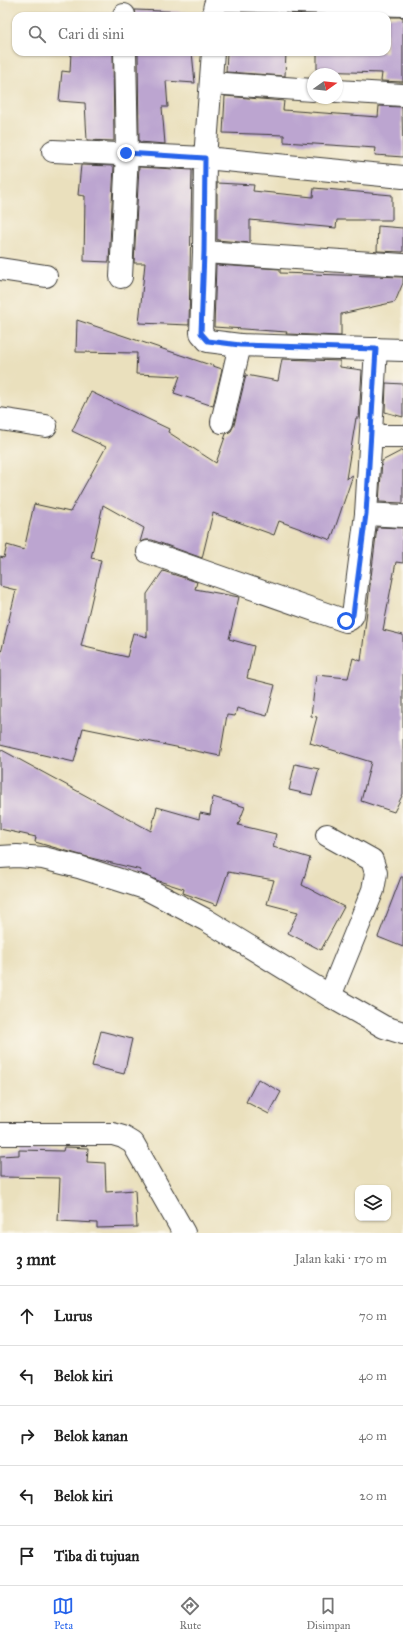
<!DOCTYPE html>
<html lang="id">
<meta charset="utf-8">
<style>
:root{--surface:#fff;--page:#f2f2f2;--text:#222;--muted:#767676;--line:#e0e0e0;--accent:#2563eb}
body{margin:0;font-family:"IM FELL Great Primer",serif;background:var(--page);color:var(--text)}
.controls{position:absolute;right:12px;bottom:12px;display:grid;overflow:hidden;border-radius:8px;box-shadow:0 1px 3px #0004}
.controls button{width:36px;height:36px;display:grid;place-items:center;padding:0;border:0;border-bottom:1px solid var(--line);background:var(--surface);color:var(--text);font:20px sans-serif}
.compass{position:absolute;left:307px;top:68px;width:36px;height:36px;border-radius:50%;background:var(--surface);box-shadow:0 1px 3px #0004;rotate:75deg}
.stop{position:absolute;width:12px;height:12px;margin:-9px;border:3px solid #2563eb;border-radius:50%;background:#fff}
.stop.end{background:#2563eb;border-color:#fff;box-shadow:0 1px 4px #0008}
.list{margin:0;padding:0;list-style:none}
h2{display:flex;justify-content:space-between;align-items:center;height:52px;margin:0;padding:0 16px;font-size:17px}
h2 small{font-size:13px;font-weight:400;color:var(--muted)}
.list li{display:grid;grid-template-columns:26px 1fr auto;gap:12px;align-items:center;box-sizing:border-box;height:60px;padding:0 16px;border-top:1px solid var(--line)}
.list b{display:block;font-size:15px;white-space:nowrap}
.list em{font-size:13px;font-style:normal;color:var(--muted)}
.icon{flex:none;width:22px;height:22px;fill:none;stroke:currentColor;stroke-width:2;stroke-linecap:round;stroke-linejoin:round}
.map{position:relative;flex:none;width:403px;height:1233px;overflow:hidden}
.search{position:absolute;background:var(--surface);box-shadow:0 1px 3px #0004;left:12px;right:12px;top:12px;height:44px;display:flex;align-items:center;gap:10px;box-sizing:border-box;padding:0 14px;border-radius:12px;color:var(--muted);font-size:15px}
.sheet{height:352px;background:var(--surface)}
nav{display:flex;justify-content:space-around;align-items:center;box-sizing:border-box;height:56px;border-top:1px solid var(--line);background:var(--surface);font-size:11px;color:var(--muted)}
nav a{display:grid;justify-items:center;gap:2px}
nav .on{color:var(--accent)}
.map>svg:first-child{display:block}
.building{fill:#bca5d0}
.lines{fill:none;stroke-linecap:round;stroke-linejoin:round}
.minor-casing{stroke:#3b3934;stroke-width:24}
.minor{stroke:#fff;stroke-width:22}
.route{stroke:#2563eb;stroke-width:5}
</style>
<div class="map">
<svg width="403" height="1233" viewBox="0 0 403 1233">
<rect width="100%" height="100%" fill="#fbf7ec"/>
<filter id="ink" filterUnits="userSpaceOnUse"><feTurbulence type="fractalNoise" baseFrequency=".025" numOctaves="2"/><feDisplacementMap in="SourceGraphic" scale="8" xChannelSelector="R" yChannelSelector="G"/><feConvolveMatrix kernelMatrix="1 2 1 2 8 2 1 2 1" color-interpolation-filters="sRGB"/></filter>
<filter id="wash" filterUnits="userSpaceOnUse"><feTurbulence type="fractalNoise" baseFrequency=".012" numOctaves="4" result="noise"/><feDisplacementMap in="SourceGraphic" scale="16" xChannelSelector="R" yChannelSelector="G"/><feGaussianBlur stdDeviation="0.9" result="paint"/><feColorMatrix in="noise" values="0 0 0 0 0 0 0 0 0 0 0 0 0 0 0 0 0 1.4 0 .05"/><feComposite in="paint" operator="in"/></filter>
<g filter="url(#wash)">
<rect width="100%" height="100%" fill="#eae0bd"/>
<g id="blocks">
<!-- building -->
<g class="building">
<path d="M135,10L188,12L189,16H136Z"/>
<path d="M230,13L324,15L229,16Z"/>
<path d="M387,17H403V82L381,81L382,73L317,71V54L305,52H387Z"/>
<path d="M71,52H113L114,141L87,140L85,103L59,101L62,71L70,72Z"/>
<path d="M138,52H192L195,83L166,81L168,107H162L165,144L139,142Z"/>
<path d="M227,52H286L285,76L226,72Z"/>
<path d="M225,96L284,101L283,110L378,117L379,106L402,107L403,157L375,155L376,148L284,142V135L223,133Z"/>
<path d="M81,165L114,166L109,262L84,261L85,196L78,195Z"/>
<path d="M139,167L192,170L189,325L139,323L145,263H134Z"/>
<path d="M217,183L254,185L253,191L313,197L314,188L392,195V220H337L336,228L250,220V243L217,240Z"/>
<path d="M378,226L403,228V252L377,251Z"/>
<path d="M216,265L280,269V273L403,277V283L395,302L341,314V336L286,334L287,332L214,327Z"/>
<path d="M77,320L222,369L213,406L174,393L180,376L136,374L137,353L76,352Z"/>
<path d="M282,359L340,361V367L362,370L359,418H356L346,479L353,475L331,540L279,521L274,535L213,513L202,558L152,540H146L140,542L144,528L103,505L91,558L101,560L81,646L127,657L133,633L147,637V594L163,571L197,582L195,589L239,597L229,639L254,646L247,678L275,685L267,716L237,708L235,716L227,715L220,756L83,728L74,762L0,745V657L16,590L0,586V557L4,558L7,545L24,550L34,504L70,512L106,447L72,431L91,392L169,429L168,432L216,463L226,434L231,431L234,425L246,375L278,381Z"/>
<path d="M386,383L403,384V417L385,412Z"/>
<path d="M403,450V503L379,502L382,461Z"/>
<path d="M377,527L403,528V563L396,562L383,630L403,635V794L394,812L361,801L371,762L310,743L317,717L311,716L316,675L348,678L353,658L361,661Z"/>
<path d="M0,749L151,831L157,807L199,819L200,813L210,815L213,797L245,807L238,825L276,834L273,847L310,858L302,885L344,907L321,950L288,933L298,912L267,904L274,880L228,872L217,905L183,893L184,889L159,881L140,873L141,870L91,858L35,842L36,837L0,829Z"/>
<path d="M295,764L319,769L312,795L289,790Z"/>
<path d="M401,877H403V947L378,937Z"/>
<path d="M101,1031L132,1039L124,1074L92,1066Z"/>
<path d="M258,1079L281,1092L269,1114L246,1102Z"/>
<path d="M64,1147L88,1148L87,1162L105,1163L106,1192L135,1190L137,1227L97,1228V1223L58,1221L60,1178L0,1177V1156L19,1155V1150L63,1151Z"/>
</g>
</g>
</g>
<g filter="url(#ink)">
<use href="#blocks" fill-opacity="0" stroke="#3b3934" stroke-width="1"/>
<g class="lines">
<!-- minor casing -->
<g class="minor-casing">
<g id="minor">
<path d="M124,15V16"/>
<path d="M214,16C214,9 213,4 220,0L403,5"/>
<path d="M213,52L205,158L403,177"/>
<path d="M211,83L313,90"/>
<path d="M337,91L403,95"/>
<path d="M53,151L205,158L204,252L201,333L208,341L240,345L403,350"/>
<path d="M204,252L403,265"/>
<path d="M0,269L46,276"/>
<path d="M121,277L127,153L125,52"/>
<path d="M376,349L366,514L403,516"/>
<path d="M0,419L46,426"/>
<path d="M222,422L240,345"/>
<path d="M371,436H403"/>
<path d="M148,552L346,621L350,619L353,615L366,514"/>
<path d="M327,835L372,860L376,873L373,890L330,996"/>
<path d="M0,857L17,856L43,858L79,867L145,888L206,920L330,996L384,1027L403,1033"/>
<path d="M0,1134H113L123,1137L133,1143L184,1233"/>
</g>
</g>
<!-- minor -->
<use href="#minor" class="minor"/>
</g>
</g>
<g class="lines" filter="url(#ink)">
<!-- route -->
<path class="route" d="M126,153L205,158L204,252L201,333L208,341L240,345L376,349L366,514L353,615L350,619L346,621"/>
</g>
</svg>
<div class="controls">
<button><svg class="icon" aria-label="layers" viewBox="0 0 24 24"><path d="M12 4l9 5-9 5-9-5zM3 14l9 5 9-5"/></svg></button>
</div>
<svg class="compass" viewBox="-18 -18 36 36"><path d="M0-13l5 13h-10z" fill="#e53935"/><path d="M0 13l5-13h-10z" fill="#767676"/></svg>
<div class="stop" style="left:346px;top:621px"></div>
<div class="stop end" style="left:126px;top:153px"></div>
<div class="search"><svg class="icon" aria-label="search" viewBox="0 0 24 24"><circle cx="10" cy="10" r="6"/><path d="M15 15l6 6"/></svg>Cari di sini</div>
</div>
<section class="sheet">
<h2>3 mnt<small>Jalan kaki · 170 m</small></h2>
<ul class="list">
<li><svg class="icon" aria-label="ahead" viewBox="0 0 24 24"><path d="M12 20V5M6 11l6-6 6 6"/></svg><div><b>Lurus</b></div><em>70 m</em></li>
<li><svg class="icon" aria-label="left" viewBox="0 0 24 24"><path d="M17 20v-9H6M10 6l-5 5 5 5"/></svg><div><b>Belok kiri</b></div><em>40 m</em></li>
<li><svg class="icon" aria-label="right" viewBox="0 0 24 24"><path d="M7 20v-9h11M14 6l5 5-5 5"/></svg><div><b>Belok kanan</b></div><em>40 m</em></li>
<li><svg class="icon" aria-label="left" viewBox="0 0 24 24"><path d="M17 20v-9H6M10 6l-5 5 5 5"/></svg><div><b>Belok kiri</b></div><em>20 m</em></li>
<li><svg class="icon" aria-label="arrive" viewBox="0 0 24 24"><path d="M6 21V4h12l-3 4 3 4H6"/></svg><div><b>Tiba di tujuan</b></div></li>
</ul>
</section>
<nav>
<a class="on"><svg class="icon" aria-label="map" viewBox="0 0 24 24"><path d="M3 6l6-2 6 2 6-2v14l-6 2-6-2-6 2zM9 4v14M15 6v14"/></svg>Peta</a>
<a><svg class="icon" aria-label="directions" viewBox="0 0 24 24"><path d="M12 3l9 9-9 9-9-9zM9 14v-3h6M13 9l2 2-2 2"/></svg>Rute</a>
<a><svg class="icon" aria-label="saved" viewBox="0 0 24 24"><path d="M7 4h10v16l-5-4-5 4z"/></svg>Disimpan</a>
</nav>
